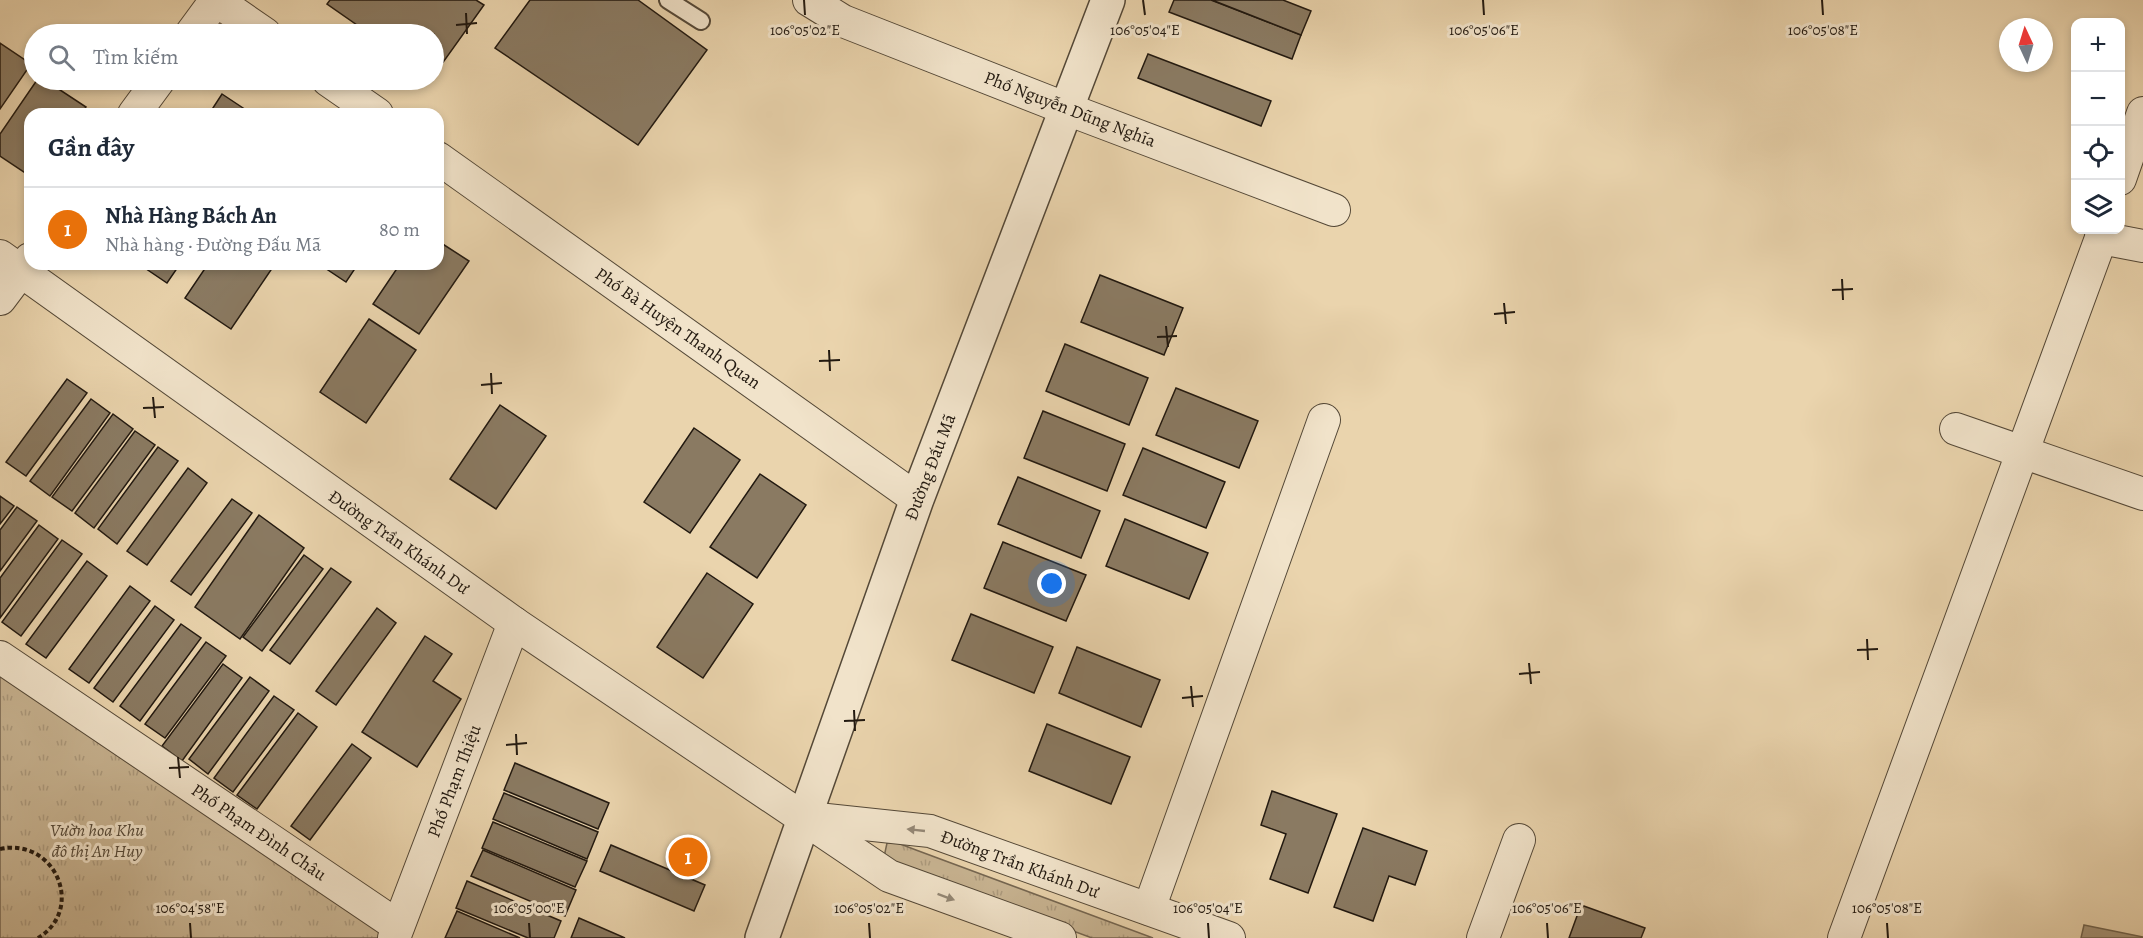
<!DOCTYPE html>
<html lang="vi">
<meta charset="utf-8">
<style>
:root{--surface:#fff;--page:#f2f2f3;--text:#1f2937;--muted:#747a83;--line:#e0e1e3;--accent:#8f2418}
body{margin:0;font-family:Alegreya,serif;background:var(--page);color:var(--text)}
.controls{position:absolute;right:18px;top:18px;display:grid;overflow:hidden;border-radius:12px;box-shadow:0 3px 9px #0003}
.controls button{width:54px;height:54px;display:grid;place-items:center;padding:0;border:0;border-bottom:2px solid var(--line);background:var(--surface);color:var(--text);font:30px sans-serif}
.compass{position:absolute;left:1999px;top:18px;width:54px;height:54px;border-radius:50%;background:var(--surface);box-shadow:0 3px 9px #0003;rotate:356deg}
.you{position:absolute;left:1052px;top:584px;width:21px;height:21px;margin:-15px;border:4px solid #fff;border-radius:50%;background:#1a73e8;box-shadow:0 0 0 9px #1a73e833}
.badge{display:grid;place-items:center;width:39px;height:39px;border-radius:50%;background:var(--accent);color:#fff;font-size:20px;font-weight:700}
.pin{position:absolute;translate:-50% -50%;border:3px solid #fff;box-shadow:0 2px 6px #0006}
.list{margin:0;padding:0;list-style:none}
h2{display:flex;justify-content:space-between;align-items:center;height:78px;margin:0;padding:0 24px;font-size:26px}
h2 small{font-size:20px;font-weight:400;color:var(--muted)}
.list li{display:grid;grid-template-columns:39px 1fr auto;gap:18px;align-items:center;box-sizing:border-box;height:84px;padding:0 24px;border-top:2px solid var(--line)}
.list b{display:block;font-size:22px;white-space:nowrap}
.list p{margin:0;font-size:20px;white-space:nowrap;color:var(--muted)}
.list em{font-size:20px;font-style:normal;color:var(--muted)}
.icon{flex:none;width:33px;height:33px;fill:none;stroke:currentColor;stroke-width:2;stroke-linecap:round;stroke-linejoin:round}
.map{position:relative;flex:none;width:2143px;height:938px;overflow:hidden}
.search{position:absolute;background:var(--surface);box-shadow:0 3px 9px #0003;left:24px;top:24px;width:420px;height:66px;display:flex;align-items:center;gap:15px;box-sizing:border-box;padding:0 21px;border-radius:33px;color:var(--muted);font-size:22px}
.panel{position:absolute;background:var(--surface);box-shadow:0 3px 9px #0003;left:24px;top:108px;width:420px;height:162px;border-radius:18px}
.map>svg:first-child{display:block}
.grass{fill:url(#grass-tufts);stroke:#756651;stroke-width:1.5}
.water{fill:#a69478;stroke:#71634e;stroke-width:1.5}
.building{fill:#8a7a62;stroke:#221910;stroke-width:1.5}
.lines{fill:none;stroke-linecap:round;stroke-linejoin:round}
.service-casing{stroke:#544837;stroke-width:20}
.minor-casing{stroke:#544837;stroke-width:34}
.tertiary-casing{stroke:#544837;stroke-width:36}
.path{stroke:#221910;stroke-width:4;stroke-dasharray:4.5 3;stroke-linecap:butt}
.service{stroke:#f1e3ca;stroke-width:16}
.minor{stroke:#f1e3ca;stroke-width:32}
.tertiary{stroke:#f1e3ca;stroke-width:33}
.oneway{fill:#948876}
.ticks{fill:none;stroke:#221910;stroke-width:2}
.labels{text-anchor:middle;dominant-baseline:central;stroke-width:6;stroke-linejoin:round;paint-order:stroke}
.street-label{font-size:18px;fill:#221910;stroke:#f1e3ca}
.park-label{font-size:18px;font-style:italic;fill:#544837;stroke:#f1e3ca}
.ticks-label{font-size:15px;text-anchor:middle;fill:#221910;stroke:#f1e3ca;stroke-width:6;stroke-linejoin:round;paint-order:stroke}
</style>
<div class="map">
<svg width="2143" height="938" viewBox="0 0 2143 938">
<defs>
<pattern id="grass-tufts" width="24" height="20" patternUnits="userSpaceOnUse" patternTransform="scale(1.5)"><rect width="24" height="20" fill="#c8b492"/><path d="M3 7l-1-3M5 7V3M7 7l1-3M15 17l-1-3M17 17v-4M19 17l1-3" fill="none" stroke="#ac9a7d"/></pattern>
</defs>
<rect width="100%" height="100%" fill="#ead4ad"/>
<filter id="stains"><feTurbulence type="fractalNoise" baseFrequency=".00333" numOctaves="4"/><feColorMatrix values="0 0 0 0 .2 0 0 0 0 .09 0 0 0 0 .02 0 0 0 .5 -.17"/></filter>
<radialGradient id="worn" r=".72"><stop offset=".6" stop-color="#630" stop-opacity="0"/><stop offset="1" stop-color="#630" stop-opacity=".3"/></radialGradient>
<!-- grass -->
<g class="grass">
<path d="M0,657L394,938H0Z"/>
<path d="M895,842L916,850L1153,938H1092L888,862L884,857L887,843Z"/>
</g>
<!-- water -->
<path class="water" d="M2084,925L2143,937V938H2081Z"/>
<!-- building -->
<g class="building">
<path d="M330,0H476L484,5L434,75V34H370L327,4Z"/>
<path d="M530,0H638L707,50L638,145L495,48Z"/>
<path d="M1174,0H1211L1301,35L1292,59L1169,12Z"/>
<path d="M1212,0H1283L1311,11L1301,35Z"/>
<path d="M0,43L31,64L0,109Z"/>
<path d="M1148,54L1271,101L1261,126L1138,78Z"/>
<path d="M37,80H45L86,107L81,114H30V176L0,156V134Z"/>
<path d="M222,94L252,114H209Z"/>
<path d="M438,241L469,261L419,334L373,304L400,264H438Z"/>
<path d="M139,264H180L167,283Z"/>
<path d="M208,264H275L231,329L185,298Z"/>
<path d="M319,264H358L346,282Z"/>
<path d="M1100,275L1183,308L1164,355L1081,322Z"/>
<path d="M369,319L416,350L366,423L320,392Z"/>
<path d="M1065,344L1148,378L1129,425L1046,391Z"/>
<path d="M67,379L87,393L26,476L6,462Z"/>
<path d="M1176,388L1258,421L1239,468L1156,435Z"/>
<path d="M91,399L110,413L50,496L30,481Z"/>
<path d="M500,405L546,436L496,509L450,479Z"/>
<path d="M1043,411L1125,444L1107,491L1024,458Z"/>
<path d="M113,414L133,429L72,511L52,497Z"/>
<path d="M694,428L740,460L690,533L644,502Z"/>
<path d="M135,431L155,445L94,528L75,513Z"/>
<path d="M158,447L178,461L117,544L98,529Z"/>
<path d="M1143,448L1225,482L1206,528L1123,495Z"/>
<path d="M188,468L207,483L147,565L127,551Z"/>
<path d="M760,474L806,505L757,578L710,547Z"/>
<path d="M1018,477L1100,511L1081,558L998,524Z"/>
<path d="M0,496L14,506L0,524Z"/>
<path d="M232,499L252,513L191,595L171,581Z"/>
<path d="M17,507L37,521L0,571V530Z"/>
<path d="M259,515L304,548L240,639L195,607Z"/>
<path d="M1125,519L1208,553L1189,599L1106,566Z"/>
<path d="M39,525L58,539L0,618V578Z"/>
<path d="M62,540L82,554L21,636L2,622Z"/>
<path d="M1003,542L1086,575L1066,621L984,588Z"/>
<path d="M304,555L323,569L262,651L243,637Z"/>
<path d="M87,561L107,576L46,658L26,644Z"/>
<path d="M331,568L351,582L290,664L270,650Z"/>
<path d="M707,573L753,604L703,678L657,647Z"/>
<path d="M130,586L150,601L89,683L69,669Z"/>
<path d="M155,606L174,620L113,702L94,688Z"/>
<path d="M377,608L396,623L336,705L316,691Z"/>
<path d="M971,614L1053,647L1034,693L952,660Z"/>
<path d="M181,624L201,638L140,721L120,706Z"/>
<path d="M425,636L452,654L433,681L461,699L417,767L362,732Z"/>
<path d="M206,642L226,656L165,738L145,724Z"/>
<path d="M1077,647L1160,680L1141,727L1059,693Z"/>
<path d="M223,664L242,678L182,761L162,746Z"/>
<path d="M250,677L269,691L208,774L189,759Z"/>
<path d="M274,696L294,710L233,792L214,778Z"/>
<path d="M298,713L317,727L257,809L237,795Z"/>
<path d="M1047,724L1130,757L1111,804L1029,771Z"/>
<path d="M352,744L371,758L310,840L291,826Z"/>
<path d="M515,763L609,803L598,829L504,790Z"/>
<path d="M1272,791L1337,814L1308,893L1270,879L1286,834L1261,825Z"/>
<path d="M504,793L598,832L587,859L493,819Z"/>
<path d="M493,822L587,861L575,887L482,848Z"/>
<path d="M1363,828L1427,851L1415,885L1389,876L1373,921L1334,907Z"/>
<path d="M611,845L705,885L694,911L600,871Z"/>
<path d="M483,850L576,890L565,916L471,876Z"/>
<path d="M467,881L561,921L554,938H528L456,908Z"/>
<path d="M1581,905L1645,928L1641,938H1569Z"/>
<path d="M457,911L520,938H445Z"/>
<path d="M579,918L625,938H571Z"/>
</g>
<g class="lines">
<!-- service casing -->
<g class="service-casing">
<path id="service" d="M668,0L701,21"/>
</g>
<!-- minor casing -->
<g class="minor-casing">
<g id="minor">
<path d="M809,0L843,21L1067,109L1334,210"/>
<path d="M191,34L216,0L265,34"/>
<path d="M328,80L377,114"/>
<path d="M134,114L159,80"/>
<path d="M438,158L917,499"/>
<path d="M2120,179L2143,113"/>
<path d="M2101,238L2143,246"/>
<path d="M0,256L514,623L889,876L1060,938"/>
<path d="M0,299L30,259"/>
<path d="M1956,429L2143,494"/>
<path d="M0,657L398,926"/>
<path d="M808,818L930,831L1229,938"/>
<path d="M1149,909L1324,420"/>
<path d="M394,938L514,623"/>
<path d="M1483,938L1519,840"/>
<path d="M1844,938L2104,230"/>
</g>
</g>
<!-- tertiary casing -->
<g class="tertiary-casing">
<path id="tertiary" d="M762,938L917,499L1108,0"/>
</g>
<!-- path -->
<path class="path" d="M0,849C55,837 86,909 38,938"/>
<!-- service -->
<use href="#service" class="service"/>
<!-- minor -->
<use href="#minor" class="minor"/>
<!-- tertiary -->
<use href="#tertiary" class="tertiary"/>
</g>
<!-- one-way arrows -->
<defs><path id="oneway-solid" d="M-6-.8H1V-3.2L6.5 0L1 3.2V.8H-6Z" transform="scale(1.5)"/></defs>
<g class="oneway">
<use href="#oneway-solid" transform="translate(916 830) rotate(-174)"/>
<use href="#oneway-solid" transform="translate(946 897) rotate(20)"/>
</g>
<!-- ticks -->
<path class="ticks" d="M804,0L805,15M1143,0L1145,15M1483,0L1484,15M1822,0L1823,15M466,13L467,34M456,25L477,23M1842,279L1843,300M1832,290L1853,289M1504,303L1506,324M1494,314L1515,312M1166,326L1168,347M1157,337L1177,336M829,350L830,371M819,361L840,360M491,373L492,394M481,385L502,383M153,397L155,418M143,408L164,407M1867,639L1868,660M1857,650L1878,649M1529,663L1531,684M1519,674L1540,672M1191,686L1193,707M1182,698L1203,696M854,710L855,731M844,721L865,720M516,734L517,755M506,745L527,743M178,757L180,778M169,768L189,767M190,923L191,938M529,923L530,938M869,923L870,938M1208,923L1209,938M1547,923L1548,938M1887,923L1888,938"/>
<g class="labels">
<!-- street labels -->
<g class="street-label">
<text transform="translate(1070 109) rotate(21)">Phố Nguyễn Dũng Nghĩa</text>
<text transform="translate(678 328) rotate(35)">Phố Bà Huyện Thanh Quan</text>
<text transform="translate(930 467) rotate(-69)">Đường Đấu Mã</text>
<text transform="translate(399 542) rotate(35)">Đường Trần Khánh Dư</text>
<text transform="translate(454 781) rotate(-69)">Phố Phạm Thiệu</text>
<text transform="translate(259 832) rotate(34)">Phố Phạm Đình Châu</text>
<text transform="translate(1020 864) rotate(20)">Đường Trần Khánh Dư</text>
</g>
<!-- park labels -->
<g class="park-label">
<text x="97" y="830">Vườn hoa Khu<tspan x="97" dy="21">đô thị An Huy</tspan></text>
</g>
</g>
<g class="ticks-label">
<text x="805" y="35">106°05'02"E</text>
<text x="1145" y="35">106°05'04"E</text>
<text x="1484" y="35">106°05'06"E</text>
<text x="1823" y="35">106°05'08"E</text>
<text x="190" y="913">106°04'58"E</text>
<text x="529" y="913">106°05'00"E</text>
<text x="869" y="913">106°05'02"E</text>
<text x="1208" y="913">106°05'04"E</text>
<text x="1547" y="913">106°05'06"E</text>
<text x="1887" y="913">106°05'08"E</text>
</g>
<rect width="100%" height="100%" filter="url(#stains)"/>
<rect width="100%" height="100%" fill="url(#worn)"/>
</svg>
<div class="controls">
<button>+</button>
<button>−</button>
<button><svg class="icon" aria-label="locate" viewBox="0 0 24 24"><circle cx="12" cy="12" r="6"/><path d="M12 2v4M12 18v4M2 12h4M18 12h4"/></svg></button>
<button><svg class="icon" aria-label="layers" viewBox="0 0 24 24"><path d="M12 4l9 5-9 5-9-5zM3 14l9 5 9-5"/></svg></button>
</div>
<svg class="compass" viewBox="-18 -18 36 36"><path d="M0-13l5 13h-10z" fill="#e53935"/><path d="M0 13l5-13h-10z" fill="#747a83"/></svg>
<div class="you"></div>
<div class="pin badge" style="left:688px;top:857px;background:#e8710a">1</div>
<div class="search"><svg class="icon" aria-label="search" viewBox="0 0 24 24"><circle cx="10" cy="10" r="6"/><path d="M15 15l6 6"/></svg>Tìm kiếm</div>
<section class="panel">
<h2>Gần đây<small></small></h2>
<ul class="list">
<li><span class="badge" style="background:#e8710a">1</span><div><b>Nhà Hàng Bách An</b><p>Nhà hàng · Đường Đấu Mã</p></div><em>80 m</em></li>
</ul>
</section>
</div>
